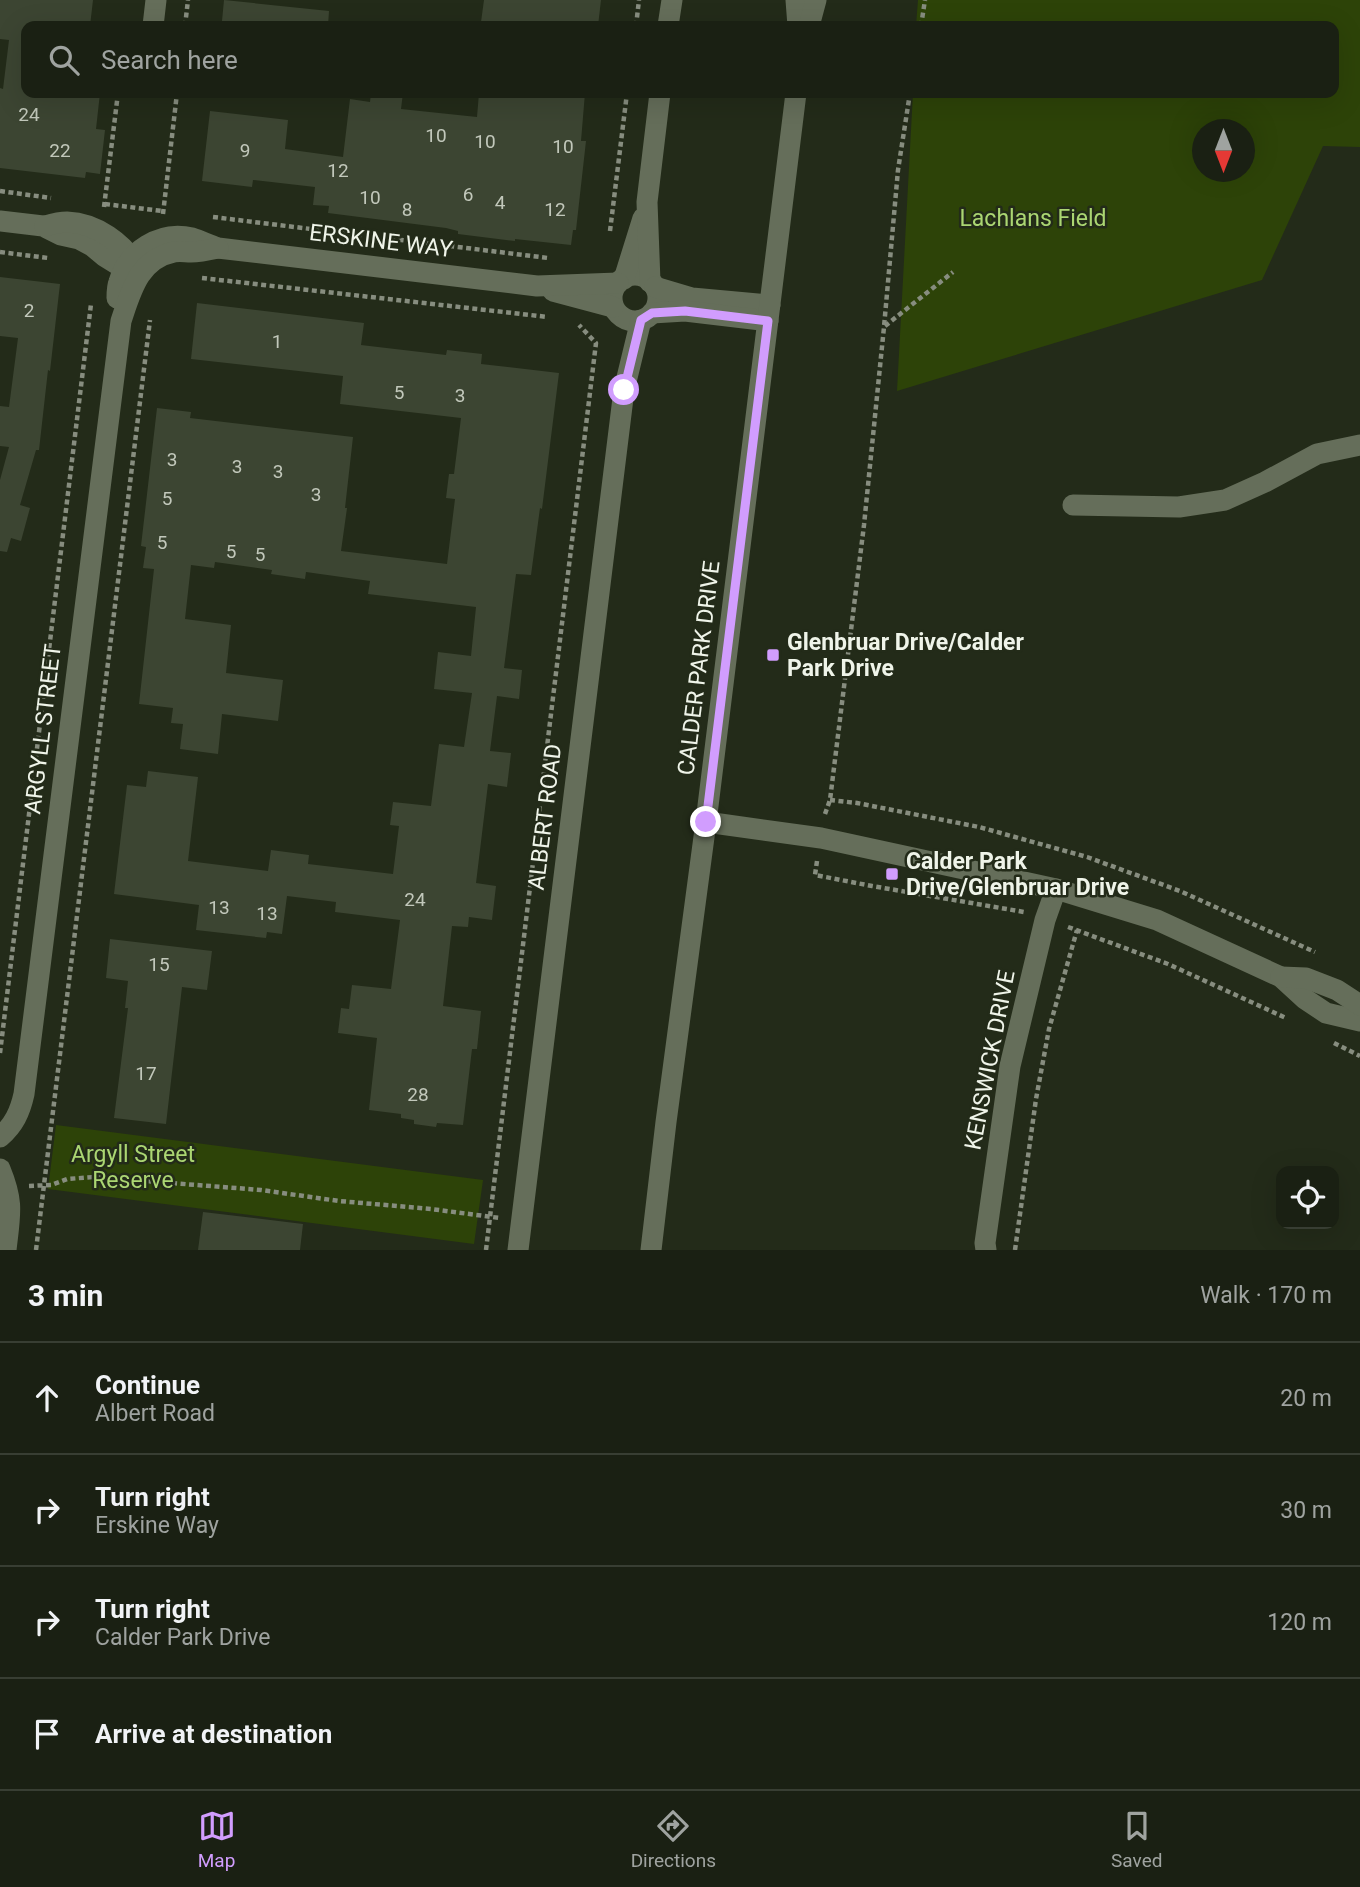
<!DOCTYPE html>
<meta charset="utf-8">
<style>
:root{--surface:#1a2013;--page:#23281c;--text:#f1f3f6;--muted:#9fa3a0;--line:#383e33;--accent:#d19dfe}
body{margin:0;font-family:Roboto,sans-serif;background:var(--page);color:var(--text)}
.controls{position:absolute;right:21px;bottom:21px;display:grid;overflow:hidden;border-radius:14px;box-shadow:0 7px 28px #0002}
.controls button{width:63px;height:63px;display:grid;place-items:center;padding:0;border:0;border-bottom:2px solid var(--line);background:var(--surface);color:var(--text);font:35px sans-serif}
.compass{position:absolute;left:1192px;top:119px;width:63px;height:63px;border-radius:50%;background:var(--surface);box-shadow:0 7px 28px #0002;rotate:180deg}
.stop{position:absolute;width:21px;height:21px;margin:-16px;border:5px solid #d19dfe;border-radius:50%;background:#fff}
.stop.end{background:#d19dfe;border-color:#fff;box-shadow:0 2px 7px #0008}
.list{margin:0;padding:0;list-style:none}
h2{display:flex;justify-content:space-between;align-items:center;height:91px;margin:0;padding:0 28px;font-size:30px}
h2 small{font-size:23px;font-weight:400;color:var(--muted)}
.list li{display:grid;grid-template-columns:46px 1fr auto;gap:21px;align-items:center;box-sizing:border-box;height:112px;padding:0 28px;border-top:2px solid var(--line)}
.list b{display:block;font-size:26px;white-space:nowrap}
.list p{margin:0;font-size:23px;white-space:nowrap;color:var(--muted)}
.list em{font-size:23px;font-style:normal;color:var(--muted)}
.icon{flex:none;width:38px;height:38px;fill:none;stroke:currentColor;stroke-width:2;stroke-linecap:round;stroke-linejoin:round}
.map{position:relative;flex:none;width:1360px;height:1250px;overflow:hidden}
.search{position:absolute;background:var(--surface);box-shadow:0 7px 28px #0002;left:21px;right:21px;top:21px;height:77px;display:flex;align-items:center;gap:18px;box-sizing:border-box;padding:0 24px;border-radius:14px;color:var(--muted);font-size:26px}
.sheet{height:539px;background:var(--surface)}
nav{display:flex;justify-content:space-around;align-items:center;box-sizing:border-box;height:98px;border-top:2px solid var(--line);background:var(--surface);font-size:19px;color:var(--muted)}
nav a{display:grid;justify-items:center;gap:4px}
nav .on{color:var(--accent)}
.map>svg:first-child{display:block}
.green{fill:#2d4308;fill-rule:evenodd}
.building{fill:#3c4532}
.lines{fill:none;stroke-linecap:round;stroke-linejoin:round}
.path{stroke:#878d7f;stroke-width:4.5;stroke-dasharray:5 3.5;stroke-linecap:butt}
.minor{stroke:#656e5a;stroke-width:21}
.route{stroke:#d19dfe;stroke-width:9}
.poi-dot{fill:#d19dfe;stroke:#232b19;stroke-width:2.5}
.labels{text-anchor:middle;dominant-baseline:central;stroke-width:5;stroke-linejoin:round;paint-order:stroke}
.number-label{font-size:19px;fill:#c2c8bb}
.park-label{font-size:23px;fill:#abd672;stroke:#232b19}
.street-label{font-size:23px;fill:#eff4e9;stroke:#232b19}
.poi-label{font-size:23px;font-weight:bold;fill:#eff4e9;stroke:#232b19;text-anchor:start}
</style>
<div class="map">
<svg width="1360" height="1250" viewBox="0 0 1360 1250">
<rect width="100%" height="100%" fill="#232b19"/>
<!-- green -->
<g class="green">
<path d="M918,0H1360V147L1323,146L1262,280L897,391L913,93H1334V26H916ZM1202,130H1244V172H1202Z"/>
<path d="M56,1125L483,1180L474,1244L48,1189Z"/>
</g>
<!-- building -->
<g class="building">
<path d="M0,0H93L90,26H26V93H100L96,129L105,130L100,174L86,172L85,178L0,168V88L3,89L9,40L0,39Z"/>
<path d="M224,0L329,11L328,26H228L229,22L222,21Z"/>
<path d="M484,0H601L598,26H521L481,22Z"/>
<path d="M371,93H403L401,109L477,117L479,93H585L581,141H586L576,230H573L571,245L515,239V241L498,239L458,234V231L446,228L328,213L329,206L313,205L315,187L253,180L252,187L202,181L210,111L288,120L285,149L343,157L350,99L370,102Z"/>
<path d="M0,277L60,284L50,371L48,370L39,450H36L20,505L30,508L21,541L11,538L7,552L0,551V480L9,447L0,446V406L9,407L18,338L0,336Z"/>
<path d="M197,303L364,323L361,345L446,355L447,350L482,354L481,364L559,373L542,509L540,508L531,575L516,574L504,668L522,670L519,699L497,696L490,751L511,753L507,787L488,784L476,883L496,886L492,920L469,917L468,927L452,926L443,1006L481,1011L477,1049H472L463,1125L437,1123L436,1127L414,1124V1120L401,1118V1114L369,1110L377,1038L338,1033L341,1008L349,1009L352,985L391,989L400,920L335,912L336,902L287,896L282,934L267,932L266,938L196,930L199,905L114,894L127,785L146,787L148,771L198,777L188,861L268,871L271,850L309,855L308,864L393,874L399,826L390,825L393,802L431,806L439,744L464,747L472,693L434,689L438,652L471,656L476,607L368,594L370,581L306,572L305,579L271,574L272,570L215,562L214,568L191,565L185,619L231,625L226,673L283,680L278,721L222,714L218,754L180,749L183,724L171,723L173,708L139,704L154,569L143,568L146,547L141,546L157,408L191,412L190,418L353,437L345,508H347L341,551L447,564L455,499L446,498L449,474H454L461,418L340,404L343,376L191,359Z"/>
<path d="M110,939L212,951L207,990L182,987L166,1124L114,1118L128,1008H125L128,981L106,978Z"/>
<path d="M203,1212L303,1224L300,1250H198Z"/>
</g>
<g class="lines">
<!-- path -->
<g class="path">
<path d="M185,26L188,0"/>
<path d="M636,26L639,0"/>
<path d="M921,26L925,0"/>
<path d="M0,191L51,198"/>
<path d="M105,204L162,211"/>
<path d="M104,207L118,93"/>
<path d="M163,214L177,93"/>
<path d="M213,217L548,258"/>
<path d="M610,231L627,93"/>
<path d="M0,252L48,258"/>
<path d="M202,278L548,317"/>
<path d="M885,326L953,272"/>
<path d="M830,800L857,803L979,827L1087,857L1180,891L1315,952"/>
<path d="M825,814L830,800L864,525L884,327L898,170L910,93"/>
<path d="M817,861L815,875L872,886L1024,912"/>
<path d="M1068,927L1168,964L1286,1018"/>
<path d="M1334,1043L1360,1056"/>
<path d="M0,1053L91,304"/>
<path d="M29,1186L51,1185L67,1179L94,1177L261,1190L339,1201L431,1209L500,1218"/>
<path d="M36,1250L150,320"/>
<path d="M486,1250L596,343L579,325"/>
<path d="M1015,1250L1036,1099L1049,1029L1077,930"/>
</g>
<!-- minor -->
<g class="minor">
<path d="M796,0L798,26"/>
<path d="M153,26L156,0"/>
<path d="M668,26L672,0"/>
<path d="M809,26L816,0"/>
<path d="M0,221L43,226L61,235L79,239L92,246L104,256L125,269L136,272"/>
<path d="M45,226C52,224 59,222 67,222C96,223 124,243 138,268"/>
<circle cx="635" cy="298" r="23"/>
<path d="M624,279L643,218"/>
<path d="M650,282L647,202L660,93"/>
<path d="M655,287L692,298L770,305"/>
<path d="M553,291L613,307"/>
<path d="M117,298C117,293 117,287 119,282C128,251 160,230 192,238C201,241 209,245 218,248L537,286L618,283"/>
<path d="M652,313L685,311L768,321"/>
<path d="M1073,505L1179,507L1225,500L1265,482L1317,454L1360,445"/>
<path d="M706,822L821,838L1056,889L1157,920L1281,977L1305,999L1326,1013L1360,1021"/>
<path d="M1281,977L1306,978L1337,990L1360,1005"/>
<path d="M0,1137C14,1125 20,1112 24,1094L121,321C131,291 139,259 174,252C180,251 185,252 191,252C200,252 209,250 218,248"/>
<path d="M0,1169C14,1203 10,1214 6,1250"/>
<path d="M518,1250L624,390L641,320"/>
<path d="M651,1250L666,1122L706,822L796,93"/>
<path d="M986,1250L985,1243L1010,1066L1045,920L1056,889"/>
</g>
</g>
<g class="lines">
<!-- route -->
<path class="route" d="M624,390L641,320L652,313L685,311L768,321L706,822"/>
</g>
<!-- markers -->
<g class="poi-dot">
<rect x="766" y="648" width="14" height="14" rx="3.5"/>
<rect x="885" y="867" width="14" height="14" rx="3.5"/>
</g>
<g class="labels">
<!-- number labels -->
<g class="number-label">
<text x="29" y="114">24</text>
<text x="436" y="135">10</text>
<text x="485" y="141">10</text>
<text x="563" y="146">10</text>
<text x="60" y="150">22</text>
<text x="245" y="150">9</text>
<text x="338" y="170">12</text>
<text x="468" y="194">6</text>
<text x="370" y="197">10</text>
<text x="500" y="202">4</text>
<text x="407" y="209">8</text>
<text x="555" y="209">12</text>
<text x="29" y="310">2</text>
<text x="277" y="341">1</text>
<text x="399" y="392">5</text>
<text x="460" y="395">3</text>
<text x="172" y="459">3</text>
<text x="237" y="466">3</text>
<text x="278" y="471">3</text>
<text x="316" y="494">3</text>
<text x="167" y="498">5</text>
<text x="162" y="542">5</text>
<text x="231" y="551">5</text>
<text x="260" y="554">5</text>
<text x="415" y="899">24</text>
<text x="219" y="907">13</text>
<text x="267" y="913">13</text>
<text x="159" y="964">15</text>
<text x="146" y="1073">17</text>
<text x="418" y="1094">28</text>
</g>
<!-- park labels -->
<g class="park-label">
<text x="1033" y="218">Lachlans Field</text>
<text x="133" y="1154">Argyll Street<tspan x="133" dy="26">Reserve</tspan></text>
</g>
<!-- street labels -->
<g class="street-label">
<text transform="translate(381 241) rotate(7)">ERSKINE WAY</text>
<text transform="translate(699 668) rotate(-83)">CALDER PARK DRIVE</text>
<text transform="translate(43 729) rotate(-83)">ARGYLL STREET</text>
<text transform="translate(545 817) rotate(-83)">ALBERT ROAD</text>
<text transform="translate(990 1060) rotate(-79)">KENSWICK DRIVE</text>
</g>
<!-- poi labels -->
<g class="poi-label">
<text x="787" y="642">Glenbruar Drive/Calder<tspan x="787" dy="26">Park Drive</tspan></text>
<text x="906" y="861">Calder Park<tspan x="906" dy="26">Drive/Glenbruar Drive</tspan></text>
</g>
</g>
</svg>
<div class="controls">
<button><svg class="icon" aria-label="locate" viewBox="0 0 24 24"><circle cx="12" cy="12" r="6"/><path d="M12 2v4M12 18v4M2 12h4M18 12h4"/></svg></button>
</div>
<svg class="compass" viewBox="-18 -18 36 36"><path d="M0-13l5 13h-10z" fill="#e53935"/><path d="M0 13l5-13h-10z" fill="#9fa3a0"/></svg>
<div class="stop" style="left:624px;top:390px"></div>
<div class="stop end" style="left:706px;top:822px"></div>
<div class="search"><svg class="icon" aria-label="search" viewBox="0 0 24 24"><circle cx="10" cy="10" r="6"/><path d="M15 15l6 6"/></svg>Search here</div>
</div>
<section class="sheet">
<h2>3 min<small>Walk · 170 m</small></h2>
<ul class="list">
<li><svg class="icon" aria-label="ahead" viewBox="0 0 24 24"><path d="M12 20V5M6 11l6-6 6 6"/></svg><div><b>Continue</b><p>Albert Road</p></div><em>20 m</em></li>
<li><svg class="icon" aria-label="right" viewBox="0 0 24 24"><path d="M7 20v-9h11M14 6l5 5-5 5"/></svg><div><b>Turn right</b><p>Erskine Way</p></div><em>30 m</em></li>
<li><svg class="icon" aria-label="right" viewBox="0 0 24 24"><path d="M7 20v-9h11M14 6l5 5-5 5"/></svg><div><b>Turn right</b><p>Calder Park Drive</p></div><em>120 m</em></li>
<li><svg class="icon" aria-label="arrive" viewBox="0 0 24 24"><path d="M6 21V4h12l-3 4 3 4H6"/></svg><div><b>Arrive at destination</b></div></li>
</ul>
</section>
<nav>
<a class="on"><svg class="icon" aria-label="map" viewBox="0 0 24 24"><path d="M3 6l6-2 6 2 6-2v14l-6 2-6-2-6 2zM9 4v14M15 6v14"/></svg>Map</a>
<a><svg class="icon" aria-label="directions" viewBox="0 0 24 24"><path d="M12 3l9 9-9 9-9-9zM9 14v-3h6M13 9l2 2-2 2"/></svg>Directions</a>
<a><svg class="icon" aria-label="saved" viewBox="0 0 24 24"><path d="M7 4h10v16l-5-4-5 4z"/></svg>Saved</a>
</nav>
